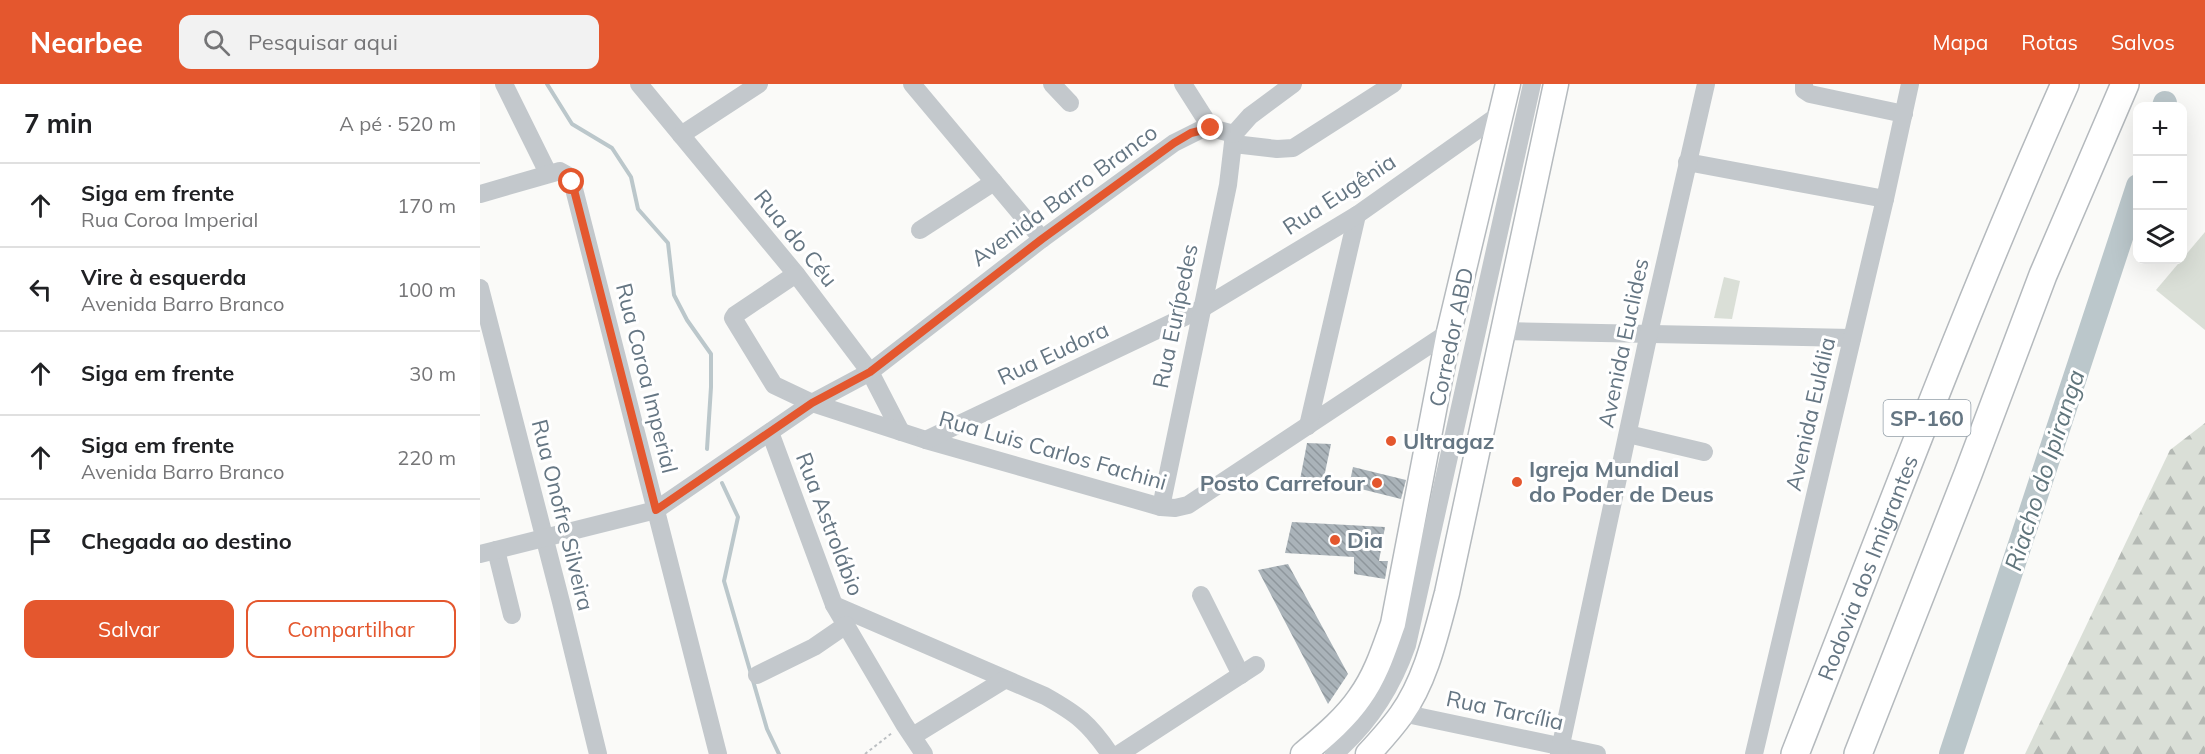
<!DOCTYPE html>
<html lang="pt">
<meta charset="utf-8">
<style>
:root{--surface:#fff;--page:#f2f2f2;--text:#202124;--muted:#757577;--line:#e0e0e0;--accent:#e4572e}
body{margin:0;font-family:Mulish,sans-serif;background:var(--page);color:var(--text)}
.controls{position:absolute;right:18px;top:18px;display:grid;overflow:hidden;border-radius:12px;box-shadow:0 6px 24px #0002}
.controls button{width:54px;height:54px;display:grid;place-items:center;padding:0;border:0;border-bottom:2px solid var(--line);background:var(--surface);color:var(--text);font:30px sans-serif}
.stop{position:absolute;width:18px;height:18px;margin:-14px;border:4px solid #e4572e;border-radius:50%;background:#fff}
.stop.end{background:#e4572e;border-color:#fff;box-shadow:0 2px 6px #0008}
.list{margin:0;padding:0;list-style:none}
h2{display:flex;justify-content:space-between;align-items:center;height:78px;margin:0;padding:0 24px;font-size:26px}
h2 small{font-size:20px;font-weight:400;color:var(--muted)}
.list li{display:grid;grid-template-columns:39px 1fr auto;gap:18px;align-items:center;box-sizing:border-box;height:84px;padding:0 24px;border-top:2px solid var(--line)}
.list b{display:block;font-size:22px;white-space:nowrap}
.list p{margin:0;font-size:20px;white-space:nowrap;color:var(--muted)}
.list em{font-size:20px;font-style:normal;color:var(--muted)}
.actions{display:flex;gap:12px;padding:18px 24px}
.actions a{flex:1;padding:14px 0;border:2px solid var(--accent);border-radius:12px;text-align:center;font-size:21px;color:var(--accent)}
.actions .main{background:var(--accent);color:#fff}
.icon{flex:none;width:33px;height:33px;fill:none;stroke:currentColor;stroke-width:2;stroke-linecap:round;stroke-linejoin:round}
.map{position:relative;flex:none;width:1725px;height:670px;overflow:hidden}
header{display:flex;align-items:center;gap:36px;box-sizing:border-box;height:84px;padding:0 30px;background:var(--accent);color:#fff}
header strong{font-size:28px}
nav{display:flex;gap:33px;margin-inline-start:auto;font-size:21px}
.search{width:420px;height:54px;background:var(--page);display:flex;align-items:center;gap:15px;box-sizing:border-box;padding:0 21px;border-radius:12px;color:var(--muted);font-size:22px}
main{display:flex}
aside{flex:1;background:var(--surface)}
.map>svg:first-child{display:block}
.grass{fill:#dadfd7}
.forest{fill:url(#forest-firs)}
.lines{fill:none;stroke-linecap:round;stroke-linejoin:round}
.stream{stroke:#bbc7cb;stroke-width:4}
.river{stroke:#bbc7cb;stroke-width:24}
.building{fill:url(#building-back-hatch)}
.major-casing{stroke:#b5babe;stroke-width:27}
.highway-casing{stroke:#b4b9bd;stroke-width:30}
.path{stroke:#bbbfc2;stroke-width:2;stroke-dasharray:3 3;stroke-linecap:butt}
.minor{stroke:#c3c8cc;stroke-width:18}
.major{stroke:#fff;stroke-width:24}
.highway{stroke:#fff;stroke-width:27}
.route{stroke:#e4572e;stroke-width:8}
.poi-dot{fill:#e4572e;stroke:#fff;stroke-width:2}
.labels{text-anchor:middle;dominant-baseline:central;stroke-width:6;stroke-linejoin:round;paint-order:stroke}
.shield{fill:#fff;stroke:#939fa8;stroke-width:1.5}
.shield-label{font-size:21px;font-weight:bold;fill:#657683}
.street-label{font-size:22px;fill:#657683;stroke:#fff}
.poi-label{font-size:22px;font-weight:bold;fill:#657683;stroke:#fff;text-anchor:start}
.water-label{font-size:24px;font-style:italic;fill:#60757c;stroke:#fff}
</style>
<header>
<strong>Nearbee</strong>
<div class="search"><svg class="icon" aria-label="search" viewBox="0 0 24 24"><circle cx="10" cy="10" r="6"/><path d="M15 15l6 6"/></svg>Pesquisar aqui</div>
<nav><a>Mapa</a><a>Rotas</a><a>Salvos</a></nav>
</header>
<main>
<aside>
<h2>7 min<small>A pé · 520 m</small></h2>
<ul class="list">
<li><svg class="icon" aria-label="ahead" viewBox="0 0 24 24"><path d="M12 20V5M6 11l6-6 6 6"/></svg><div><b>Siga em frente</b><p>Rua Coroa Imperial</p></div><em>170 m</em></li>
<li><svg class="icon" aria-label="left" viewBox="0 0 24 24"><path d="M17 20v-9H6M10 6l-5 5 5 5"/></svg><div><b>Vire à esquerda</b><p>Avenida Barro Branco</p></div><em>100 m</em></li>
<li><svg class="icon" aria-label="ahead" viewBox="0 0 24 24"><path d="M12 20V5M6 11l6-6 6 6"/></svg><div><b>Siga em frente</b></div><em>30 m</em></li>
<li><svg class="icon" aria-label="ahead" viewBox="0 0 24 24"><path d="M12 20V5M6 11l6-6 6 6"/></svg><div><b>Siga em frente</b><p>Avenida Barro Branco</p></div><em>220 m</em></li>
<li><svg class="icon" aria-label="arrive" viewBox="0 0 24 24"><path d="M6 21V4h12l-3 4 3 4H6"/></svg><div><b>Chegada ao destino</b></div></li>
</ul>
<div class="actions"><a class="main">Salvar</a><a>Compartilhar</a></div>
</aside>
<div class="map">
<svg width="1725" height="670" viewBox="0 0 1725 670">
<defs>
<pattern id="forest-firs" width="22" height="20" patternUnits="userSpaceOnUse" patternTransform="scale(1.5)"><rect width="22" height="20" fill="#dadfd7"/><path d="M5 1l3.5 6h-7zM16 11l3.5 6h-7z" fill="#b4b9b4"/></pattern>
<pattern id="building-back-hatch" width="6" height="6" patternUnits="userSpaceOnUse" patternTransform="scale(1.5)"><rect width="6" height="6" fill="#aab3b9"/><path d="M-1 5l2 2M0 0l6 6M5-1l2 2" fill="none" stroke="#8e969c"/></pattern>
</defs>
<rect width="100%" height="100%" fill="#fafaf8"/>
<!-- grass -->
<g class="grass">
<path d="M1725,148V246L1676,206Z"/>
<path d="M1244,193L1260,197L1252,235L1234,234Z"/>
</g>
<!-- forest -->
<path class="forest" d="M1725,339V670H1545L1690,366Z"/>
<g class="lines">
<!-- stream -->
<g class="stream">
<path d="M67,0L92,40L132,64L151,93L158,125L188,159L194,211L207,236L231,270V303L227,365"/>
<path d="M242,399L258,433L244,497L287,645L299,670"/>
</g>
<!-- river -->
<g class="river">
<path d="M1684,22L1685,19"/>
<path d="M1471,670L1658,102"/>
</g>
</g>
<!-- building -->
<g class="building">
<path d="M827,359L851,360L843,398L820,396Z"/>
<path d="M873,383L926,396L921,415L869,402Z"/>
<path d="M812,438L905,443L899,477H908L905,495L874,490V473L805,469Z"/>
<path d="M808,480L868,590L848,620L778,486Z"/>
</g>
<g class="lines">
<!-- major casing -->
<g class="major-casing">
<g id="major">
<path d="M823,670C843,653 865,635 880,613C896,591 904,565 913,540L969,248L1028,0"/>
<path d="M888,670C900,657 911,645 921,631C946,596 956,550 967,509L1076,0"/>
</g>
</g>
<!-- highway casing -->
<g class="highway-casing">
<g id="highway">
<path id="s1" d="M1315,670C1403,446 1487,220 1585,0"/>
<path d="M1378,670L1488,390L1563,191L1645,0"/>
</g>
</g>
<!-- path -->
<path class="path" d="M385,670L412,649"/>
<!-- minor -->
<g class="minor">
<path d="M24,0L68,89"/>
<path d="M159,0L316,190L390,288L421,348"/>
<path d="M432,0L562,155"/>
<path d="M572,0L590,19"/>
<path d="M703,0L731,44"/>
<path d="M1324,0V6L1330,10L1424,30"/>
<path d="M201,51L279,0"/>
<path d="M754,60L797,65L813,64L913,0"/>
<path d="M1207,78L1405,115"/>
<path d="M0,110L80,87L89,92L92,97L238,670"/>
<path d="M440,146L514,98"/>
<path d="M316,190L255,231L253,234L294,301L332,319L446,356L681,423L695,424L708,421L969,248"/>
<path d="M0,204L81,518L118,670"/>
<path d="M1023,247L1372,254"/>
<path d="M828,342L877,131"/>
<path d="M290,348L354,521L424,640L444,670"/>
<path d="M1148,350L1224,368"/>
<path d="M446,356L721,225L877,131L1020,30"/>
<path d="M681,423L748,101L754,50"/>
<path d="M16,466L32,531"/>
<path d="M0,470L176,426L332,319L390,288L562,155L694,59L720,46L731,44L754,50L770,32L813,0"/>
<path d="M721,511L761,591"/>
<path d="M354,521L565,612C597,630 609,639 630,670"/>
<path d="M277,591L334,563L366,541"/>
<path d="M922,629L1117,670"/>
<path d="M433,652L524,596"/>
<path d="M639,670L776,581"/>
<path d="M854,670C889,640 912,604 927,561L1052,0"/>
<path d="M1079,670L1169,249L1226,0"/>
<path d="M1274,670L1405,115L1430,0"/>
</g>
<!-- major -->
<use href="#major" class="major"/>
<!-- highway -->
<use href="#highway" class="highway"/>
</g>
<g class="lines">
<!-- route -->
<path class="route" d="M92,98L176,426L332,319L390,288L562,155L694,59L711,49L731,44"/>
</g>
<!-- markers -->
<g class="poi-dot">
<circle cx="911" cy="357" r="6"/>
<circle cx="1037" cy="398" r="6"/>
<circle cx="897" cy="399" r="6"/>
<circle cx="855" cy="456" r="6"/>
</g>
<g class="labels">
<!-- shield labels -->
<rect class="shield" x="1403.5" y="316" width="87" height="36" rx="4.5"/>
<g class="shield-label">
<text x="1447" y="334">SP-160</text>
</g>
<!-- street labels -->
<g class="street-label">
<text transform="translate(859 110) rotate(-33)">Rua Eugênia</text>
<text transform="translate(584 111) rotate(-36)">Avenida Barro Branco</text>
<text transform="translate(316 154) rotate(51)">Rua do Céu</text>
<text transform="translate(695 232) rotate(-78)">Rua Eurípedes</text>
<text transform="translate(971 253) rotate(-78)">Corredor ABD</text>
<text transform="translate(1143 259) rotate(-78)">Avenida Euclides</text>
<text transform="translate(573 269) rotate(-25)">Rua Eudora</text>
<text transform="translate(167 294) rotate(76)">Rua Coroa Imperial</text>
<text transform="translate(1330 330) rotate(-77)">Avenida Eulália</text>
<text transform="translate(573 366) rotate(16)">Rua Luis Carlos Fachini</text>
<text transform="translate(83 431) rotate(76)">Rua Onofre Silveira</text>
<text transform="translate(350 440) rotate(69)">Rua Astrolábio</text>
<text stroke="none"><textPath href="#s1" startOffset="200">Rodovia dos Imigrantes</textPath></text>
<text transform="translate(1025 626) rotate(12)">Rua Tarcília</text>
</g>
<!-- poi labels -->
<g class="poi-label">
<text x="923" y="357">Ultragaz</text>
<text x="1049" y="385">Igreja Mundial<tspan x="1049" dy="25">do Poder de Deus</tspan></text>
<text x="885" y="399" text-anchor="end">Posto Carrefour</text>
<text x="867" y="456">Dia</text>
</g>
<!-- water labels -->
<g class="water-label">
<text transform="translate(1564 386) rotate(-72)">Riacho do Ipiranga</text>
</g>
</g>
</svg>
<div class="controls">
<button>+</button>
<button>−</button>
<button><svg class="icon" aria-label="layers" viewBox="0 0 24 24"><path d="M12 4l9 5-9 5-9-5zM3 14l9 5 9-5"/></svg></button>
</div>
<div class="stop" style="left:92px;top:98px"></div>
<div class="stop end" style="left:731px;top:44px"></div>
</div>
</main>
